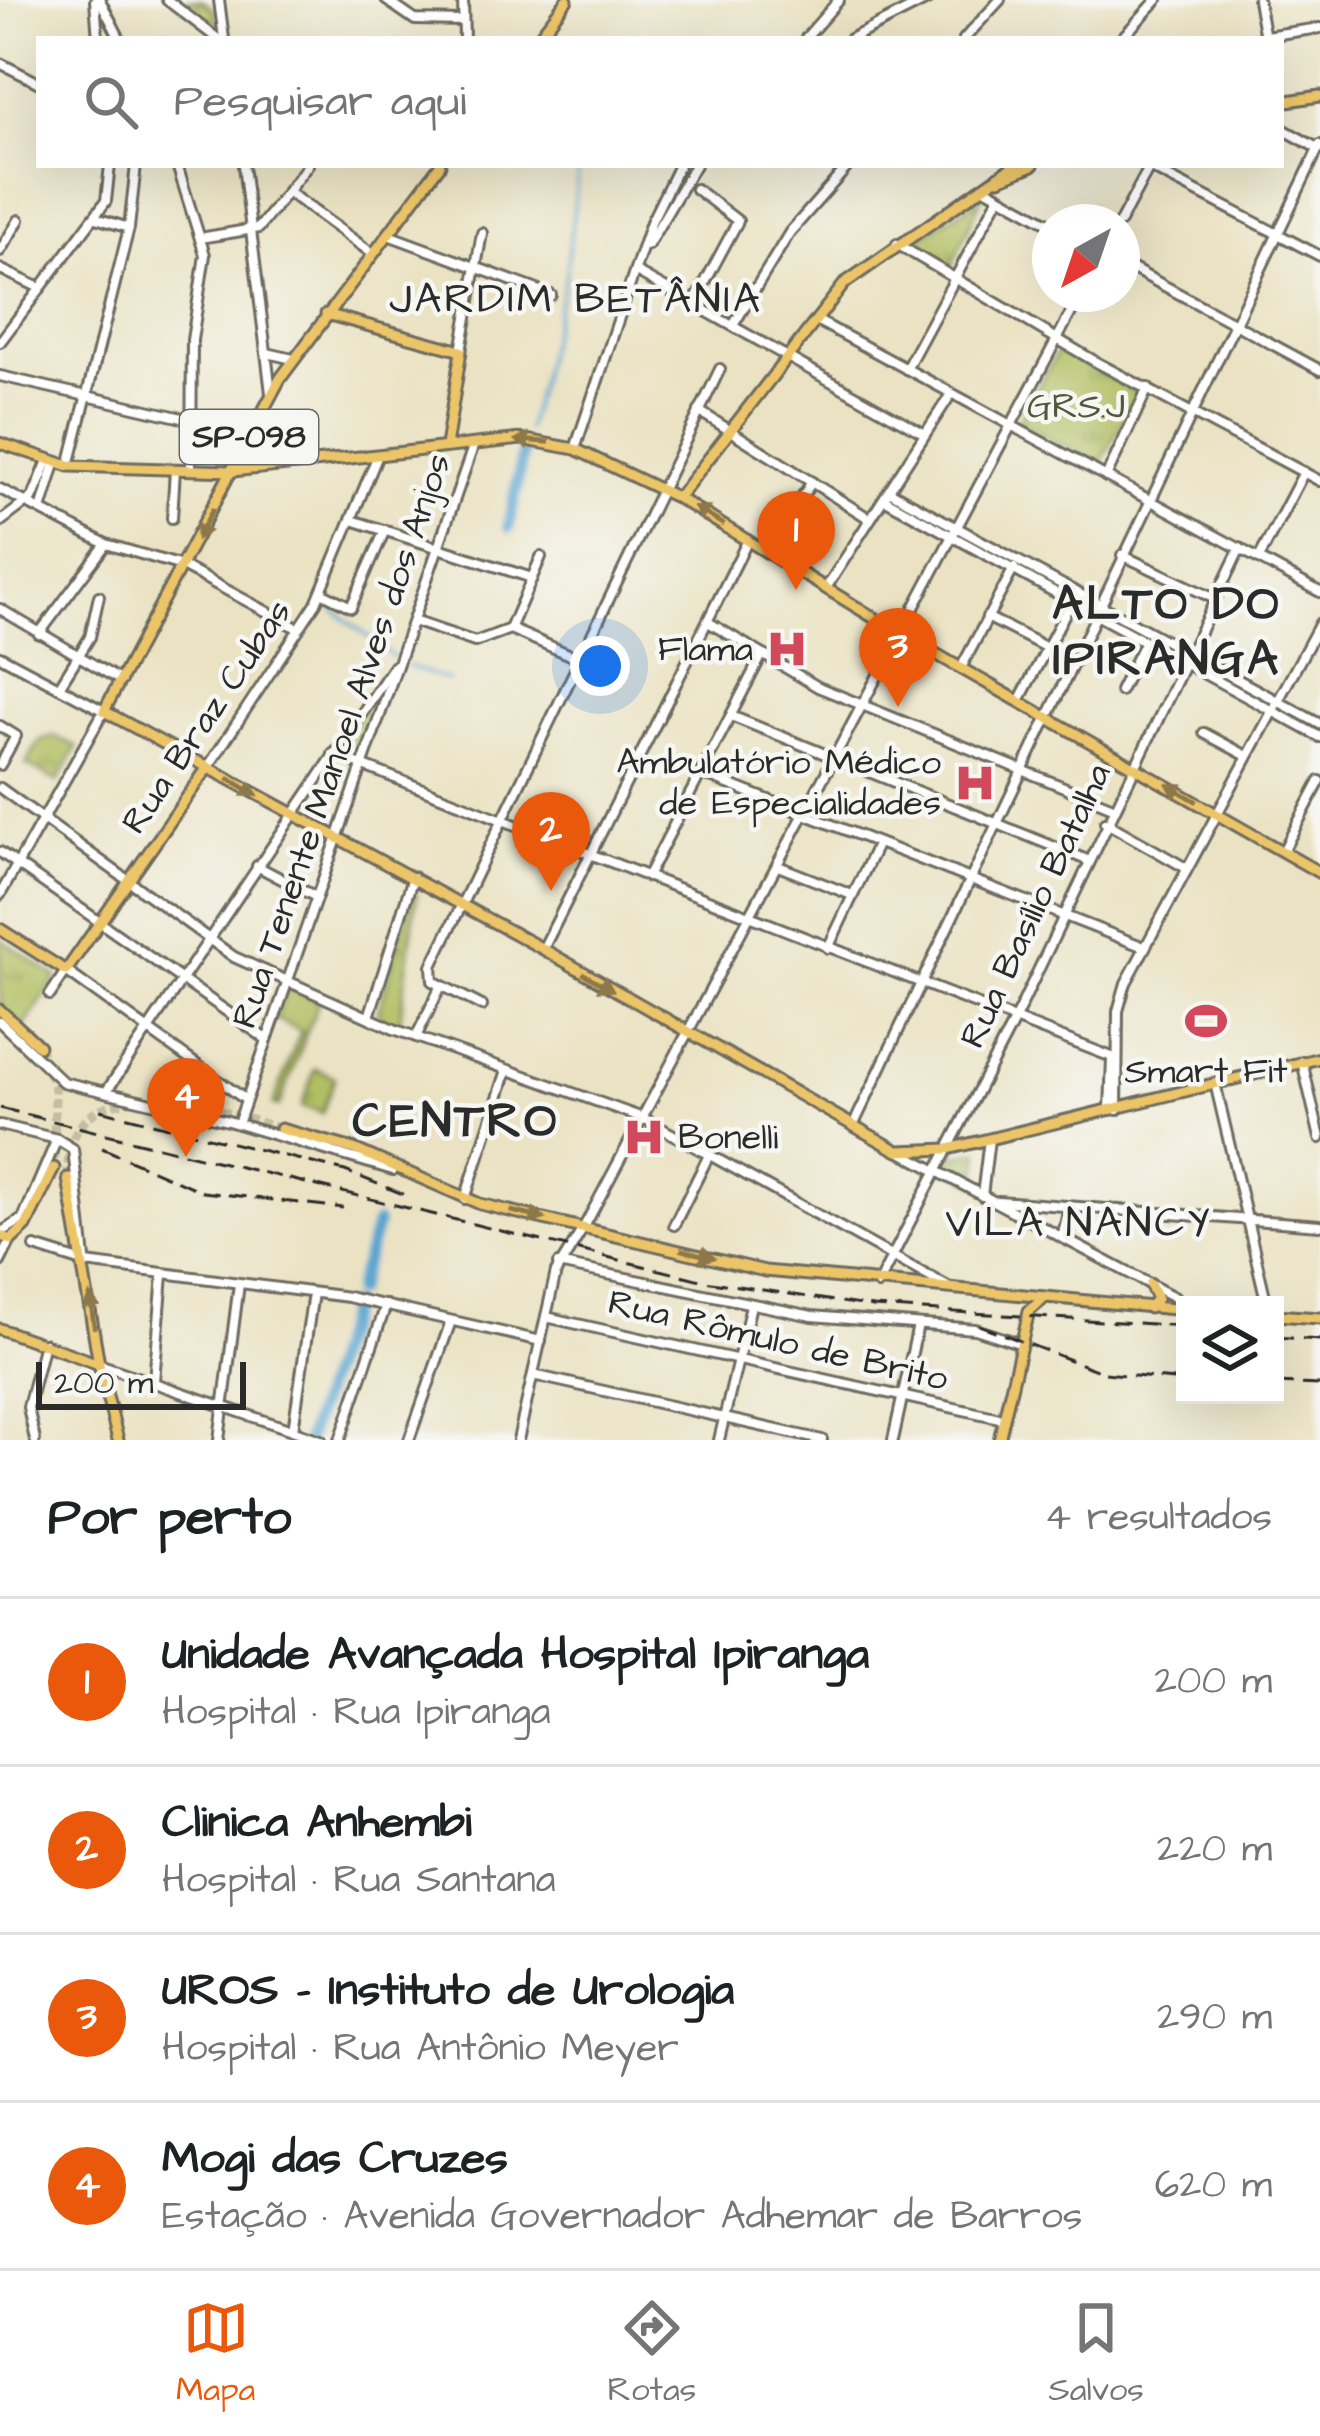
<!DOCTYPE html>
<html lang="pt">
<meta charset="utf-8">
<style>
:root{--surface:#fff;--page:#f6f6f6;--text:#202124;--muted:#757577;--line:#e0e0e0;--accent:#ea580c}
body{margin:0;font-family:"Architects Daughter",sans-serif;background:var(--page);color:var(--text)}
.controls{position:absolute;right:36px;bottom:36px;display:grid;overflow:hidden;border-radius:0px;box-shadow:0 12px 48px #0002}
.controls button{width:108px;height:108px;display:grid;place-items:center;padding:0;border:0;border-bottom:3px solid var(--line);background:var(--surface);color:var(--text);font:60px sans-serif}
.compass{position:absolute;left:1032px;top:204px;width:108px;height:108px;border-radius:50%;background:var(--surface);box-shadow:0 12px 48px #0002;rotate:220deg}
.scale{position:absolute;left:36px;bottom:30px;width:210px;box-sizing:border-box;padding-left:12px;border:6px solid #2b2b2b;border-top:0;font-size:33px;line-height:42px;white-space:nowrap;color:#2b2b2b;-webkit-text-stroke:9px #f6f6f2;paint-order:stroke}
.you{position:absolute;left:600px;top:666px;width:42px;height:42px;margin:-30px;border:9px solid #fff;border-radius:50%;background:#1a73e8;box-shadow:0 0 0 18px #1a73e833}
.badge{display:grid;place-items:center;width:78px;height:78px;border-radius:50%;background:var(--accent);color:#fff;font-size:39px;font-weight:700}
.pin{position:absolute;translate:-50% -99px;filter:drop-shadow(0 3px 6px #0008)}
.pin::after{content:'';position:absolute;top:63px;width:42px;height:36px;background:inherit;clip-path:polygon(0 0,100% 0,50% 100%)}
.list{margin:0;padding:0;list-style:none}
h2{display:flex;justify-content:space-between;align-items:center;height:156px;margin:0;padding:0 48px;font-size:51px}
h2 small{font-size:39px;font-weight:400;color:var(--muted)}
.list li{display:grid;grid-template-columns:78px 1fr auto;gap:36px;align-items:center;box-sizing:border-box;height:168px;padding:0 48px;border-top:3px solid var(--line)}
.list b{display:block;font-size:45px;white-space:nowrap}
.list p{margin:0;font-size:39px;white-space:nowrap;color:var(--muted)}
.list em{font-size:39px;font-style:normal;color:var(--muted)}
.icon{flex:none;width:66px;height:66px;fill:none;stroke:currentColor;stroke-width:2;stroke-linecap:round;stroke-linejoin:round}
.map{position:relative;flex:none;width:1320px;height:1440px;overflow:hidden}
.search{position:absolute;background:var(--surface);box-shadow:0 12px 48px #0002;left:36px;right:36px;top:36px;height:132px;display:flex;align-items:center;gap:30px;box-sizing:border-box;padding:0 42px;border-radius:0px;color:var(--muted);font-size:45px}
.sheet{height:828px;background:var(--surface)}
nav{display:flex;justify-content:space-around;align-items:center;box-sizing:border-box;height:168px;border-top:3px solid var(--line);background:var(--surface);font-size:33px;color:var(--muted)}
nav a{display:grid;justify-items:center;gap:6px}
nav .on{color:var(--accent)}
.map>svg:first-child{display:block}
.grass{fill:url(#grass-dots);stroke:#6e7546;stroke-width:3}
.park{fill:url(#park-tufts);stroke:#6e7546;stroke-width:3}
.lines{fill:none;stroke-linecap:round;stroke-linejoin:round}
.stream{stroke:#5aa6d2;stroke-width:3}
.river{stroke:#5aa6d2;stroke-width:12}
.major-tunnel{stroke:#c4bda4;stroke-width:9;stroke-dasharray:9 4.5;stroke-linecap:butt}
.minor-casing{stroke:#6e6b60;stroke-width:14}
.major-casing{stroke:#6e6b60;stroke-width:15}
.minor{stroke:#fff;stroke-width:8}
.major{stroke:#edc569;stroke-width:9}
.rail{stroke:#2b2b2b;stroke-width:3;stroke-dasharray:18 9;stroke-linecap:butt}
.oneway{fill:#8c784a}
.labels{text-anchor:middle;dominant-baseline:central;stroke-width:9;stroke-linejoin:round;paint-order:stroke}
.shield{fill:#f6f6f2;stroke:#686867;stroke-width:3}
.shield-label{font-size:33px;font-weight:bold;fill:#2b2b2b}
.park-label{font-size:36px;fill:#53573c;stroke:#f6f6f2}
.poi-label{font-size:36px;fill:#2b2b2b;stroke:#f6f6f2;text-anchor:end}
.street-label{font-size:36px;fill:#2b2b2b;stroke:#f6f6f2}
.quarter-label{font-size:42px;letter-spacing:3px;fill:#2b2b2b;stroke:#f6f6f2}
.district-label{font-size:48px;font-weight:bold;letter-spacing:3px;fill:#2b2b2b;stroke:#f6f6f2}
</style>
<div class="map">
<svg width="1320" height="1440" viewBox="0 0 1320 1440">
<defs>
<pattern id="grass-dots" width="8" height="8" patternUnits="userSpaceOnUse" patternTransform="scale(3)"><rect width="8" height="8" fill="#b1bf62"/><path d="M2 2h.1M6 6h.1" fill="none" stroke="#909b51" stroke-width="1.8" stroke-linecap="round"/></pattern>
<pattern id="park-tufts" width="24" height="20" patternUnits="userSpaceOnUse" patternTransform="scale(3)"><rect width="24" height="20" fill="#b1bf62"/><path d="M3 7l-1-3M5 7V3M7 7l1-3M15 17l-1-3M17 17v-4M19 17l1-3" fill="none" stroke="#909b51"/></pattern>
</defs>
<rect width="100%" height="100%" fill="#f6f6f2"/>
<filter id="ink" filterUnits="userSpaceOnUse"><feTurbulence type="fractalNoise" baseFrequency=".00833" numOctaves="2"/><feDisplacementMap in="SourceGraphic" scale="24" xChannelSelector="R" yChannelSelector="G"/><feConvolveMatrix kernelMatrix="1 2 1 2 8 2 1 2 1" color-interpolation-filters="sRGB"/></filter>
<filter id="wash" filterUnits="userSpaceOnUse"><feTurbulence type="fractalNoise" baseFrequency=".004" numOctaves="4" result="noise"/><feDisplacementMap in="SourceGraphic" scale="48" xChannelSelector="R" yChannelSelector="G"/><feGaussianBlur stdDeviation="2.7" result="paint"/><feColorMatrix in="noise" values="0 0 0 0 0 0 0 0 0 0 0 0 0 0 0 0 0 1.4 0 .05"/><feComposite in="paint" operator="in"/></filter>
<g filter="url(#wash)">
<rect width="100%" height="100%" fill="#eae2c2"/>
<!-- grass -->
<path class="grass" d="M175,0H201L215,11L217,32Z"/>
<!-- park -->
<g class="park">
<path d="M982,197L951,268L912,242Z"/>
<path d="M1058,351L1138,393L1100,465L1018,422Z"/>
<path d="M390,674L360,757L338,750Z"/>
<path d="M54,736L77,747L58,782L26,764L40,741Z"/>
<path d="M412,894H417L399,1027L384,1022L378,1012Z"/>
<path d="M0,939L57,977L24,1027L0,1010Z"/>
<path d="M287,987L319,1000L279,1106L273,1105L301,1031L275,1019Z"/>
<path d="M315,1069L335,1077L322,1113L302,1106Z"/>
<path d="M980,1151L977,1184L944,1168L951,1156Z"/>
</g>
<g class="lines">
<!-- stream -->
<g class="stream">
<path d="M527,429L565,280L579,165"/>
<path d="M328,605L393,657"/>
<path d="M408,666L449,681"/>
</g>
<!-- river -->
<g class="river">
<path d="M509,527L524,445"/>
<path d="M356,1291L377,1223"/>
<path d="M307,1440L351,1304"/>
</g>
</g>
</g>
<g filter="url(#ink)">
<g class="lines">
<!-- major-tunnel -->
<g class="major-tunnel">
<path d="M39,1046L55,1088L54,1168"/>
<path d="M68,1178C62,1056 217,1109 281,1129"/>
</g>
<!-- minor casing -->
<g class="minor-casing">
<g id="minor">
<path d="M95,0L98,39"/>
<path d="M100,0L120,39"/>
<path d="M167,0L218,39"/>
<path d="M219,0L224,39"/>
<path d="M386,0L415,20L463,21"/>
<path d="M463,0L464,39"/>
<path d="M1258,0L1265,38"/>
<path d="M544,31L553,39"/>
<path d="M1265,36L1320,28"/>
<path d="M805,39L839,0"/>
<path d="M850,39L927,0"/>
<path d="M964,39L1000,0"/>
<path d="M1121,39L1157,0"/>
<path d="M0,63L39,83"/>
<path d="M1281,128L1319,149"/>
<path d="M177,165L205,255L192,340L191,469"/>
<path d="M243,165L271,393"/>
<path d="M1145,165L1320,256"/>
<path d="M983,187L1050,224"/>
<path d="M288,192L373,254"/>
<path d="M96,218L129,228"/>
<path d="M1120,222L1150,166"/>
<path d="M388,235L551,295"/>
<path d="M200,238L259,228L308,165"/>
<path d="M897,244L1096,362L1320,481"/>
<path d="M648,245L695,165"/>
<path d="M0,251L19,220"/>
<path d="M1122,263L1320,370"/>
<path d="M0,269L40,288"/>
<path d="M636,272L925,434"/>
<path d="M694,303L738,221L696,189"/>
<path d="M816,320L1320,592"/>
<path d="M734,324L790,232L849,165"/>
<path d="M0,342L106,201L110,165"/>
<path d="M461,351L482,233"/>
<path d="M267,353L293,359"/>
<path d="M906,369L999,197"/>
<path d="M0,376L191,420"/>
<path d="M699,411L870,519"/>
<path d="M575,449L651,222L679,165"/>
<path d="M69,466L129,228L136,165"/>
<path d="M1106,477L1148,388"/>
<path d="M0,489L106,544L182,566L299,629"/>
<path d="M889,491L1320,724"/>
<path d="M884,499L1320,737"/>
<path d="M41,510L55,464"/>
<path d="M172,518L175,469"/>
<path d="M352,520L532,578"/>
<path d="M0,522L33,497L47,463"/>
<path d="M765,550L812,482"/>
<path d="M1122,555L1215,599"/>
<path d="M1259,558L1304,472"/>
<path d="M826,588L951,394"/>
<path d="M321,592L351,607L385,530"/>
<path d="M0,609L121,681"/>
<path d="M987,617L1047,648"/>
<path d="M413,621L475,642L510,629L541,557"/>
<path d="M708,622L818,687L1113,807"/>
<path d="M510,629L580,659"/>
<path d="M39,634L106,544"/>
<path d="M0,656L104,711L0,895"/>
<path d="M961,668L1014,568"/>
<path d="M59,687L90,637L99,596"/>
<path d="M1120,691L1144,643"/>
<path d="M1019,701L1072,600"/>
<path d="M731,716L1087,860"/>
<path d="M0,726L16,736L0,765"/>
<path d="M1204,733L1247,756"/>
<path d="M333,754L1117,1059"/>
<path d="M208,767L316,603L378,455"/>
<path d="M700,773L1144,947"/>
<path d="M0,788L234,957L394,1029L643,1118L948,1287"/>
<path d="M1105,822L1186,868"/>
<path d="M1283,851L1320,781"/>
<path d="M0,852L266,1039"/>
<path d="M257,866L316,897"/>
<path d="M778,866L852,895"/>
<path d="M647,877L762,655"/>
<path d="M828,948L878,843"/>
<path d="M543,949L748,540"/>
<path d="M50,995L66,971L246,1100"/>
<path d="M482,1006L433,981L432,966L720,369"/>
<path d="M369,1017L413,877"/>
<path d="M0,1022L63,1082L228,1121L393,1170"/>
<path d="M416,1037L441,986"/>
<path d="M1302,1061L1320,1138"/>
<path d="M1216,1087L1267,1305"/>
<path d="M106,1092L394,666"/>
<path d="M1110,1110L1112,1059"/>
<path d="M1117,1110L1118,1011L1126,983L1320,623"/>
<path d="M238,1124L474,444"/>
<path d="M854,1124L1320,145"/>
<path d="M0,1125L57,1139L73,1149L85,1259"/>
<path d="M899,1151L1189,1305"/>
<path d="M982,1196L989,1139"/>
<path d="M465,1199L507,1070"/>
<path d="M998,1201L1320,1225"/>
<path d="M674,1225L709,1155"/>
<path d="M0,1233L23,1219L57,1139"/>
<path d="M1062,1238L1069,1208"/>
<path d="M35,1247L86,1263L348,1297L541,1341"/>
<path d="M0,1262L11,1240"/>
<path d="M558,1264L812,1316L975,1329L1022,1344"/>
<path d="M878,1284L1014,1021L1240,548"/>
<path d="M546,1317L1004,1419"/>
<path d="M99,1364L321,1440"/>
<path d="M533,1375L822,1440"/>
<path d="M154,1381L163,1275"/>
<path d="M293,1430L313,1293"/>
<path d="M35,1440L28,1407L44,1343"/>
<path d="M219,1440L239,1284"/>
<path d="M340,1440L386,1305"/>
<path d="M409,1440L451,1321"/>
<path d="M518,1440L556,1272L584,1227L1081,294"/>
<path d="M719,1440L751,1305"/>
<path d="M893,1440L918,1325"/>
</g>
</g>
<!-- major casing -->
<g class="major-casing">
<g id="major">
<path d="M537,39L567,0"/>
<path d="M1281,102L1320,96"/>
<path d="M440,165L280,379L104,711L543,949L898,1151L948,1149L1320,1058"/>
<path d="M999,179L1033,165"/>
<path d="M326,314L461,351L446,446"/>
<path d="M0,443L69,466L233,471L521,439L575,449L678,498L899,633L1320,873"/>
<path d="M678,498L845,283L1015,165"/>
<path d="M0,929L66,971L208,767"/>
<path d="M0,1010L39,1046"/>
<path d="M281,1129L354,1149L480,1204L765,1271L1185,1310"/>
<path d="M68,1178L99,1364L118,1440"/>
<path d="M0,1235L11,1240L26,1226L54,1168"/>
<path d="M1149,1308L1157,1299L1150,1284"/>
<path d="M1275,1315L1320,1318"/>
<path d="M0,1329L99,1364"/>
<path d="M999,1440L1029,1311L1042,1300"/>
</g>
</g>
<!-- minor -->
<use href="#minor" class="minor"/>
<!-- major -->
<use href="#major" class="major"/>
<!-- rail -->
<g class="rail">
<path d="M0,1108L705,1281L873,1307L1185,1326"/>
<path d="M100,1110L345,1171L408,1196"/>
<path d="M102,1148L203,1192L343,1208"/>
<path d="M979,1325L1104,1373L1185,1381"/>
<path d="M1275,1337L1320,1340"/>
<path d="M1275,1383L1320,1385"/>
</g>
</g>
<!-- one-way arrows -->
<defs><path id="oneway-solid" d="M-6-.8H1V-3.2L6.5 0L1 3.2V.8H-6Z" transform="scale(3)"/></defs>
<g class="oneway">
<use href="#oneway-solid" transform="translate(532 441) rotate(-176)"/>
<use href="#oneway-solid" transform="translate(709 516) rotate(-149)"/>
<use href="#oneway-solid" transform="translate(205 524) rotate(118)"/>
<use href="#oneway-solid" transform="translate(243 787) rotate(30)"/>
<use href="#oneway-solid" transform="translate(1182 793) rotate(-150)"/>
<use href="#oneway-solid" transform="translate(598 982) rotate(30)"/>
<use href="#oneway-solid" transform="translate(528 1215) rotate(13)"/>
<use href="#oneway-solid" transform="translate(698 1254) rotate(14)"/>
<use href="#oneway-solid" transform="translate(92 1311) rotate(-98)"/>
</g>
</g>
<!-- icons -->
<defs>
<g id="hospital-bare" transform="scale(3.24)"><path d="M-5-5h3v3.5h4V-5h3V5h-3V1.5h-4V5h-3Z" fill="#d1495b" stroke="#f6f6f2" stroke-width="2.5" paint-order="stroke"/></g>
<g id="stadium-bare" transform="scale(3.24)"><path d="M0-5a6.5 5 0 1 0 0 10a6.5 5 0 1 0 0-10ZM-3.5-1.8h7v3.6h-7Z" fill="#d1495b" stroke="#f6f6f2" stroke-width="2.5" paint-order="stroke"/></g>
</defs>
<g fill-rule="evenodd">
<use href="#hospital-bare" x="787" y="649"/>
<use href="#hospital-bare" x="975" y="783"/>
<use href="#stadium-bare" x="1206" y="1021"/>
<use href="#hospital-bare" x="644" y="1137"/>
</g>
<g class="labels">
<!-- shield labels -->
<rect class="shield" x="180" y="410" width="138" height="54" rx="9"/>
<g class="shield-label">
<text x="249" y="437">SP-098</text>
</g>
<!-- park labels -->
<g class="park-label">
<text x="1076" y="406">GRS.J</text>
</g>
<!-- poi labels -->
<g class="poi-label">
<text x="753" y="649">Flama</text>
<text x="941" y="762">Ambulatório Médico<tspan x="941" dy="41">de Especialidades</tspan></text>
<text x="1206" y="1071" text-anchor="middle">Smart Fit</text>
<text x="678" y="1137" text-anchor="start">Bonelli</text>
</g>
<!-- street labels -->
<g class="street-label">
<text transform="translate(207 717) rotate(-56)">Rua Braz Cubas</text>
<text transform="translate(342 741) rotate(-71)">Rua Tenente Manoel Alves dos Anjos</text>
<text transform="translate(1036 906) rotate(-65)">Rua Basílio Batalha</text>
<text transform="translate(778 1341) rotate(13)">Rua Rômulo de Brito</text>
</g>
<!-- quarter labels -->
<g class="quarter-label">
<text x="576" y="300">JARDIM BETÂNIA</text>
<text x="1079" y="1224">VILA NANCY</text>
</g>
<!-- district labels -->
<g class="district-label">
<text x="1167" y="605">ALTO DO<tspan x="1167" dy="55">IPIRANGA</tspan></text>
<text x="456" y="1122">CENTRO</text>
</g>
</g>
</svg>
<div class="controls">
<button><svg class="icon" aria-label="layers" viewBox="0 0 24 24"><path d="M12 4l9 5-9 5-9-5zM3 14l9 5 9-5"/></svg></button>
</div>
<svg class="compass" viewBox="-18 -18 36 36"><path d="M0-13l5 13h-10z" fill="#e53935"/><path d="M0 13l5-13h-10z" fill="#757577"/></svg>
<div class="scale">200 m</div>
<div class="you"></div>
<div class="pin badge" style="left:796px;top:590px">1</div>
<div class="pin badge" style="left:551px;top:891px">2</div>
<div class="pin badge" style="left:898px;top:707px">3</div>
<div class="pin badge" style="left:186px;top:1157px">4</div>
<div class="search"><svg class="icon" aria-label="search" viewBox="0 0 24 24"><circle cx="10" cy="10" r="6"/><path d="M15 15l6 6"/></svg>Pesquisar aqui</div>
</div>
<section class="sheet">
<h2>Por perto<small>4 resultados</small></h2>
<ul class="list">
<li><span class="badge">1</span><div><b>Unidade Avançada Hospital Ipiranga</b><p>Hospital · Rua Ipiranga</p></div><em>200 m</em></li>
<li><span class="badge">2</span><div><b>Clinica Anhembi</b><p>Hospital · Rua Santana</p></div><em>220 m</em></li>
<li><span class="badge">3</span><div><b>UROS - Instituto de Urologia</b><p>Hospital · Rua Antônio Meyer</p></div><em>290 m</em></li>
<li><span class="badge">4</span><div><b>Mogi das Cruzes</b><p>Estação · Avenida Governador Adhemar de Barros</p></div><em>620 m</em></li>
</ul>
</section>
<nav>
<a class="on"><svg class="icon" aria-label="map" viewBox="0 0 24 24"><path d="M3 6l6-2 6 2 6-2v14l-6 2-6-2-6 2zM9 4v14M15 6v14"/></svg>Mapa</a>
<a><svg class="icon" aria-label="directions" viewBox="0 0 24 24"><path d="M12 3l9 9-9 9-9-9zM9 14v-3h6M13 9l2 2-2 2"/></svg>Rotas</a>
<a><svg class="icon" aria-label="saved" viewBox="0 0 24 24"><path d="M7 4h10v16l-5-4-5 4z"/></svg>Salvos</a>
</nav>
